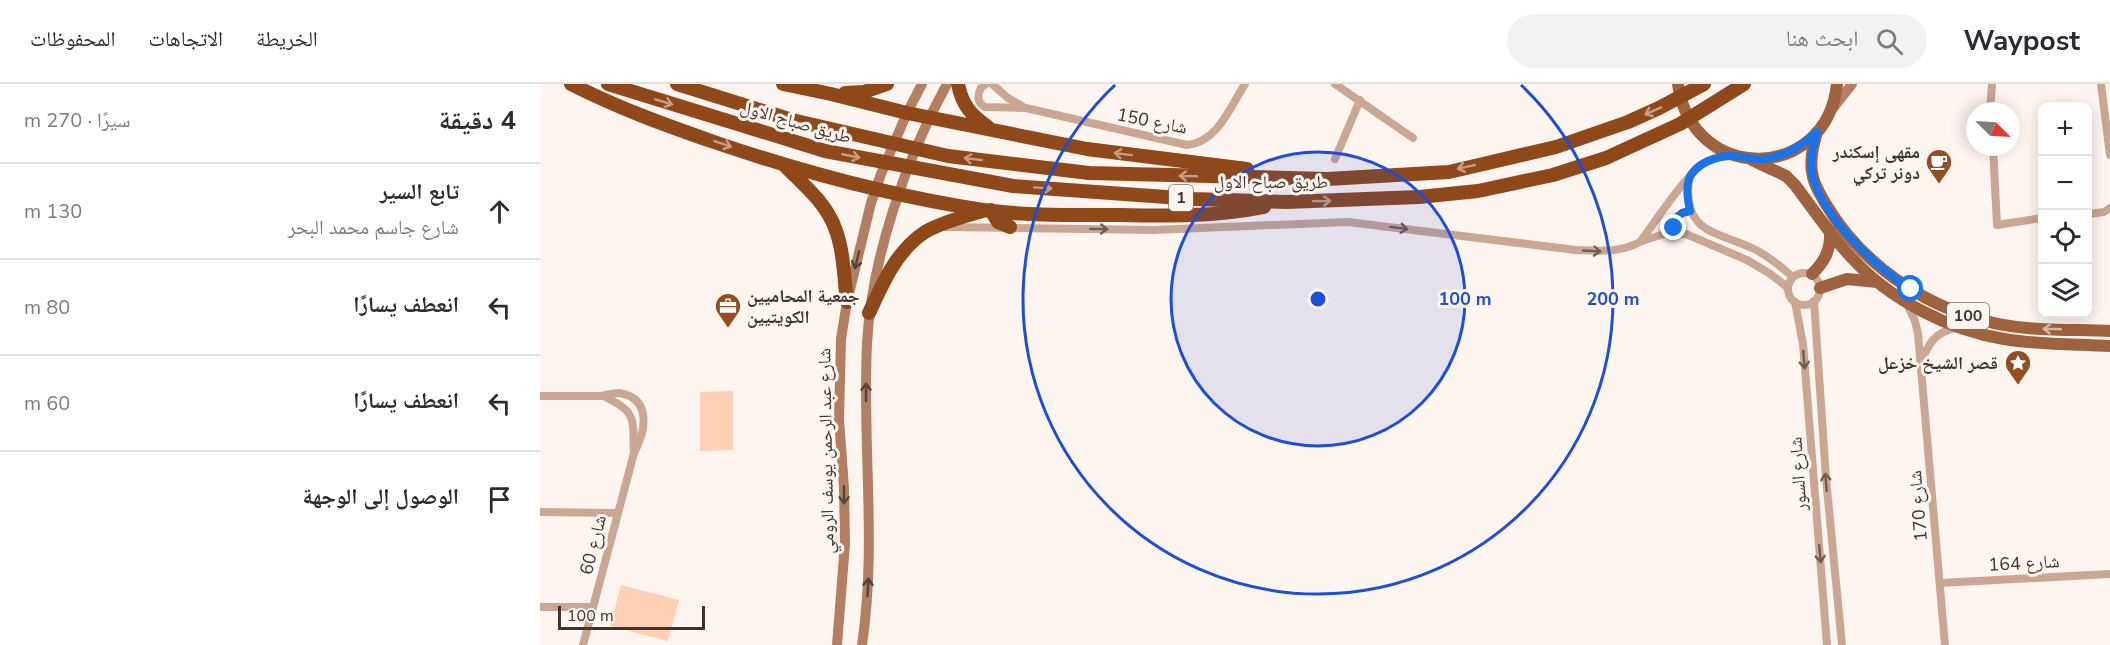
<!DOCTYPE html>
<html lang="ar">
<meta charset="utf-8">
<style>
:root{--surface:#fff;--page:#f2f2f3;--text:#2b2b33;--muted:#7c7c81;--line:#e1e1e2}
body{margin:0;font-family:"Nunito Sans","Noto Naskh Arabic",sans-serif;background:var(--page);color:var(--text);direction:rtl}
.controls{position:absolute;right:18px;top:18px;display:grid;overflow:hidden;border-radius:12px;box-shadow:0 3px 15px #0003}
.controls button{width:54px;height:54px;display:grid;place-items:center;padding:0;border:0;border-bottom:2px solid var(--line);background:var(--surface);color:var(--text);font:30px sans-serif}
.compass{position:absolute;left:1426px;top:18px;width:54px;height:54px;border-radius:50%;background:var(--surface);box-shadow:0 3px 15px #0003;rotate:114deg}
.scale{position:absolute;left:18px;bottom:15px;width:147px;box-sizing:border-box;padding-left:6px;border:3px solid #3e3530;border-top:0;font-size:16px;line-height:21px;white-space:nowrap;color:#3e3530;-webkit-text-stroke:4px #fff5f0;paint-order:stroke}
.stop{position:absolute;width:18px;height:18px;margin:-14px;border:4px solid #1a73e8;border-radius:50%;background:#fff}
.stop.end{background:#1a73e8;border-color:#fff;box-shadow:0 2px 6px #0008}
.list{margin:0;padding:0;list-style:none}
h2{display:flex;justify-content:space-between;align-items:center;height:78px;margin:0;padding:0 24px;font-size:26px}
h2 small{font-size:20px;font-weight:400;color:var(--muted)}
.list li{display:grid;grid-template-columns:39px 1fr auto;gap:18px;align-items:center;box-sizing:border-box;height:96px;padding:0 24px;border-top:2px solid var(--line)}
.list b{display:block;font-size:22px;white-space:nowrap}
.list p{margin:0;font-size:20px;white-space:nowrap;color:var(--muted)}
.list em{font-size:20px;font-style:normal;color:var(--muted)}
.icon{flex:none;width:33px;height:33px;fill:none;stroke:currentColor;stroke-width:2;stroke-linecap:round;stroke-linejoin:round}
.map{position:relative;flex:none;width:1570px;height:561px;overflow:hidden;direction:ltr}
header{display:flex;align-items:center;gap:36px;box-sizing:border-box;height:84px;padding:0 30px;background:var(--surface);border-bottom:2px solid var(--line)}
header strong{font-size:28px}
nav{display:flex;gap:33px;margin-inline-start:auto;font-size:21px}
.search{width:420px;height:54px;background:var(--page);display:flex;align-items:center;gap:15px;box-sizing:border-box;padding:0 21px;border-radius:33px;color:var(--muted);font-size:22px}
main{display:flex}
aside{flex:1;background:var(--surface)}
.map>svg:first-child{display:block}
.green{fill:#ffd0b6}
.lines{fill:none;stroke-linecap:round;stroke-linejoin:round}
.minor{stroke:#caa793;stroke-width:8}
.secondary{stroke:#b27f63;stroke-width:10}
.primary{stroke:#9f623e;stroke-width:12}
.motorway{stroke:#8e481a;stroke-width:14}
.oneway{stroke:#c69e85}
.oneway2{stroke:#6f5d53}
.oneway3{stroke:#55443a}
.oneway4{stroke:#d9baa9}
.route{stroke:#1a73e8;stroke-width:8}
.ring{fill:none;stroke:#1d4ed8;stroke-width:3}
.labels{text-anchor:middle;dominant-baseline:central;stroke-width:6;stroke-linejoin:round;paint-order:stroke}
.shield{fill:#fff5f0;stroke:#786f6a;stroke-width:1.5}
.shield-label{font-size:16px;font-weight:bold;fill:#3e3530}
.street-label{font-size:18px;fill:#3e3530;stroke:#fff5f0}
.poi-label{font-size:18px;font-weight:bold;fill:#3e3530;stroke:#fff5f0;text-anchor:end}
.centre{fill:#1d4ed8;stroke:#fff5f0;stroke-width:3}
.ring-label{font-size:18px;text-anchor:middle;font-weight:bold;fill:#1d4ed8;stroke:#fff5f0;stroke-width:6;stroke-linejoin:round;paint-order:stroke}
</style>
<header>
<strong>Waypost</strong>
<div class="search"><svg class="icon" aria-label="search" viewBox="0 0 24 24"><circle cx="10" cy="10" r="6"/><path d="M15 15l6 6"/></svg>ابحث هنا</div>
<nav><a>الخريطة</a><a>الاتجاهات</a><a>المحفوظات</a></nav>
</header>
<main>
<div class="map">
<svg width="1570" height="561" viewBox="0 0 1570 561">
<rect width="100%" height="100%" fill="#fff5f0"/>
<!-- green -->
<g class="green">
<path d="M193,307V366L160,367V308Z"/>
<path d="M81,501L139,516L128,557L70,542Z"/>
</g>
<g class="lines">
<!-- minor -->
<g class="minor">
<path d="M446,0L441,4C437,11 437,19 445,23L486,24L647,61C678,58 690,23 705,0"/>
<path d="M452,0L468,14L482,22"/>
<path d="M795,0L873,54"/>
<path d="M1561,0L1570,71"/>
<path d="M1450,27L1452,0"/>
<path d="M1453,63L1457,141L1502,134"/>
<path d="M795,75L820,16"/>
<path d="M1149,95C1142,150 1177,147 1214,165C1229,172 1241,183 1253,193"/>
<path d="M1548,130L1564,128L1570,124"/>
<path d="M406,143L613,146L808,138L1036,166C1060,167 1079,169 1100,158C1116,137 1144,93 1164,79C1172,74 1182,72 1192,72"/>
<path d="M1136,149C1132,137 1137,129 1150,127"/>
<path d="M1102,157L1124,150H1146L1207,176L1229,189L1247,203"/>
<circle cx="1264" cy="205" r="16"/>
<path d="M1274,217L1286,394L1302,561"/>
<path d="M1255,218L1263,260L1287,561"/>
<path d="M1366,218L1375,237L1378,250L1405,561"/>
<path d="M1382,277C1388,259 1397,247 1416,244"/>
<path d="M0,312C20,312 40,312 61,312C67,311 73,309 79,309C112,314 106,347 94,369L43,561"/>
<path d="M64,312C70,316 76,318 81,322C98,333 92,351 94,368"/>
<path d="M0,428L77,429"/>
<path d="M1400,499L1570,490"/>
<path d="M0,523H53"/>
</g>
<!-- secondary -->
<g class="secondary">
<path d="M1291,27L1312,0"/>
<path d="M297,561L305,460L304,404L299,335L301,255L307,218L331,119L341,90L367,29L382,0"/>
<path d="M322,561C337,461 322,360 327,260C331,176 366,74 407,0"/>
</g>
<!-- primary -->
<g class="primary">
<path d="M1138,0C1152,101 1287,98 1297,0"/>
<path d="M1277,48C1273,62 1269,78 1273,93C1275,103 1282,113 1287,122C1321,178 1379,219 1442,236C1483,248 1528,245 1570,247"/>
<path d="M1212,76L1246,92L1255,101C1274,126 1291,152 1312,174C1350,216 1409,246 1464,255C1499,261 1535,260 1570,262"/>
<path d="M1272,190C1285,177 1291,166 1290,147"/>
<path d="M1280,204L1307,195L1337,198"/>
</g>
<!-- motorway -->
<g class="motorway">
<path d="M31,0C78,24 125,41 174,58C262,88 351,112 443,126C488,132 534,131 579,131C628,132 675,133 724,123"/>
<path d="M68,0L285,67L473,102L654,115L746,118L879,113L938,107L1013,91L1066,74L1140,40L1204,0"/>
<path d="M137,0L252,36L408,72L549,89L787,95L909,88L1016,63L1088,38L1119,24L1164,0"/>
<path d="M243,0L291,10L367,29L547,65L707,85"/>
<path d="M418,0C422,21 431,31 448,43"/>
<path d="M305,9L324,8L347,0"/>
<path d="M246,83C264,101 286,119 295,144C304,167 304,194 307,218"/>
<path d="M451,126L458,138L470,143"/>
<path d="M329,229C343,199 356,167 385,148C402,138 423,133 442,127"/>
</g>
</g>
<!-- one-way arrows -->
<defs><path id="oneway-shaft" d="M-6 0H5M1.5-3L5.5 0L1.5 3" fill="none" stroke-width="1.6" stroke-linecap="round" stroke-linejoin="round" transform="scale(1.5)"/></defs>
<g class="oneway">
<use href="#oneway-shaft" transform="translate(124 18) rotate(17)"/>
<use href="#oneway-shaft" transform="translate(1113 27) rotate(156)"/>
<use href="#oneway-shaft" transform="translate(183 60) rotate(19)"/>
<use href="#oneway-shaft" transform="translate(583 70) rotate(-173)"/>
<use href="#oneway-shaft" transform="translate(311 72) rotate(11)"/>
<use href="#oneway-shaft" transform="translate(433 75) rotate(-173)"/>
<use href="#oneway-shaft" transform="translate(926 83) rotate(167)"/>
<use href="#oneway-shaft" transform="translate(648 92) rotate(-179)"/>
<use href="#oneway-shaft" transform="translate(503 104) rotate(4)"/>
<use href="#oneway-shaft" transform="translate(782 117) rotate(-1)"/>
</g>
<g class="oneway2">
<use href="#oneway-shaft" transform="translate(859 144) rotate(7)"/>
<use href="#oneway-shaft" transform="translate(559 145) rotate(1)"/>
<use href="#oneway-shaft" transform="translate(1052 167) rotate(3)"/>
<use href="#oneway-shaft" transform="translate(1264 276) rotate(85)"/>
<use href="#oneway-shaft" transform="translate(1286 398) rotate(-95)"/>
<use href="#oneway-shaft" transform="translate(1280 470) rotate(85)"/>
</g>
<g class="oneway3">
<use href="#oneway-shaft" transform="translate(317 176) rotate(104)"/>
<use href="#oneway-shaft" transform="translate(326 308) rotate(-90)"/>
<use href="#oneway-shaft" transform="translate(304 411) rotate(89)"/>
<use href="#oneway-shaft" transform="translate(328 503) rotate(-87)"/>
</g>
<use class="oneway4" href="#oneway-shaft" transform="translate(1512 245) rotate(-178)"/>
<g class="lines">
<!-- route -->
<path class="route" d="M1134,144L1137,133L1142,129L1150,127C1148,118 1146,104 1149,95C1155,79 1177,72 1192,72C1203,72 1213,76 1224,75C1246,72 1262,62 1277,48C1273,63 1268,79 1273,94C1285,135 1335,183 1371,205"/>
</g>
<!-- distance rings -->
<circle cx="778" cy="215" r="147" fill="#1d4ed8" fill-opacity=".12"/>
<g class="ring">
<circle cx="778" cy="215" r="147"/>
<path d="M981 1A295 295 0 1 1 575 1"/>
</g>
<!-- icons -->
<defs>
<g id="cafe-pin" transform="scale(1.35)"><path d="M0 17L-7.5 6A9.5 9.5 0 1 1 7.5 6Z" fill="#934e22" stroke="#fff5f0"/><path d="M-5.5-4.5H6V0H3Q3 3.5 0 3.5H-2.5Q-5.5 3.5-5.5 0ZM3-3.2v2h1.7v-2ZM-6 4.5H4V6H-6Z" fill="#fff"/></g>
<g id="office-pin" transform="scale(1.35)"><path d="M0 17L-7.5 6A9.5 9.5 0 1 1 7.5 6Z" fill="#934e22" stroke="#fff5f0"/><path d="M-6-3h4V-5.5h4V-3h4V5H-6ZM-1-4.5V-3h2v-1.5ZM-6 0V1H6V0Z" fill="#fff"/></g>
<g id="sight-pin" transform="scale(1.35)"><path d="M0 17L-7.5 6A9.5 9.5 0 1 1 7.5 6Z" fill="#934e22" stroke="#fff5f0"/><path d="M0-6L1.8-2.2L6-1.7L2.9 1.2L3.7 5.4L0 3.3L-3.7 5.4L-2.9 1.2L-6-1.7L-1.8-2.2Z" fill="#fff"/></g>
</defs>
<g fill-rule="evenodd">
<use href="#cafe-pin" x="1399" y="78"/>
<use href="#office-pin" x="188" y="222"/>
<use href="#sight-pin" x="1478" y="279"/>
</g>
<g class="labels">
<!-- shield labels -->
<g class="shield">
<rect x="629" y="101" width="24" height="26" rx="4.5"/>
<rect x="1407" y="219" width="42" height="26" rx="4.5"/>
</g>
<g class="shield-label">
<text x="641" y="114">1</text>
<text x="1428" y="232">100</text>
</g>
<!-- street labels -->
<g class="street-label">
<text transform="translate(612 37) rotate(11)">شارع 150</text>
<text transform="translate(256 38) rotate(16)">طريق صباح الاول</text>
<text x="731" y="98">طريق صباح الاول</text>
<text transform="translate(286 367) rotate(-91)">شارع عبد الرحمن يوسف الرومي</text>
<text transform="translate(1258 390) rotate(-94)">شارع السور</text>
<text transform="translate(1378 422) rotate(-95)">شارع 170</text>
<text transform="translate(53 461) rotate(-76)">شارع 60</text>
<text transform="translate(1484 479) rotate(-3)">شارع 164</text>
</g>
<!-- poi labels -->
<g class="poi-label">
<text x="1380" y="68">مقهى إسكندر<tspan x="1380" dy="21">دونر تركي</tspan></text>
<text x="207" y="212" text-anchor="start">جمعية المحاميين<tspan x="207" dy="21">الكويتيين</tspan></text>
<text x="1458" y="279">قصر الشيخ خزعل</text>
</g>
</g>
<circle cx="778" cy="215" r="9" class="centre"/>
<g class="ring-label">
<text x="925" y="221">100 m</text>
<text x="1073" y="221">200 m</text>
</g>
</svg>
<div class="controls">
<button>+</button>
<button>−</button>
<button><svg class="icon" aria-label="locate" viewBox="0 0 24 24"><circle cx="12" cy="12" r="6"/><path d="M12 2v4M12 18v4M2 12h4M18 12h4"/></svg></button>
<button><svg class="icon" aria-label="layers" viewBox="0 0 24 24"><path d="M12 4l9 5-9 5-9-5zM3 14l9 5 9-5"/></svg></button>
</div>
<svg class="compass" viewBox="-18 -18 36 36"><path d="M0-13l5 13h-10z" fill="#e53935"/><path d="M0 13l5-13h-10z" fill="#7c7c81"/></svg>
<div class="scale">100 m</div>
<div class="stop" style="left:1371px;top:205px"></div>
<div class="stop end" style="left:1134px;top:144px"></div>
</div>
<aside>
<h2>4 دقيقة<small>سيرًا · 270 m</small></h2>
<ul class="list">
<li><svg class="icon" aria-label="ahead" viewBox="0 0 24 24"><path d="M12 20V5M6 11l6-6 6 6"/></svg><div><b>تابع السير</b><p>شارع جاسم محمد البحر</p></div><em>130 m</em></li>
<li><svg class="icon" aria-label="left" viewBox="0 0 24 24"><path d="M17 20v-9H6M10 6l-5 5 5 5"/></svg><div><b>انعطف يسارًا</b></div><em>80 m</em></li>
<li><svg class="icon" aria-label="left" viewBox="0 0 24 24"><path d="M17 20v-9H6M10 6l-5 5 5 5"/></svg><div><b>انعطف يسارًا</b></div><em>60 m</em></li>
<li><svg class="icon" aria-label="arrive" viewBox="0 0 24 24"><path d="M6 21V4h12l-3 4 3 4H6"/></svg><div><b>الوصول إلى الوجهة</b></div></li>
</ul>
</aside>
</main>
